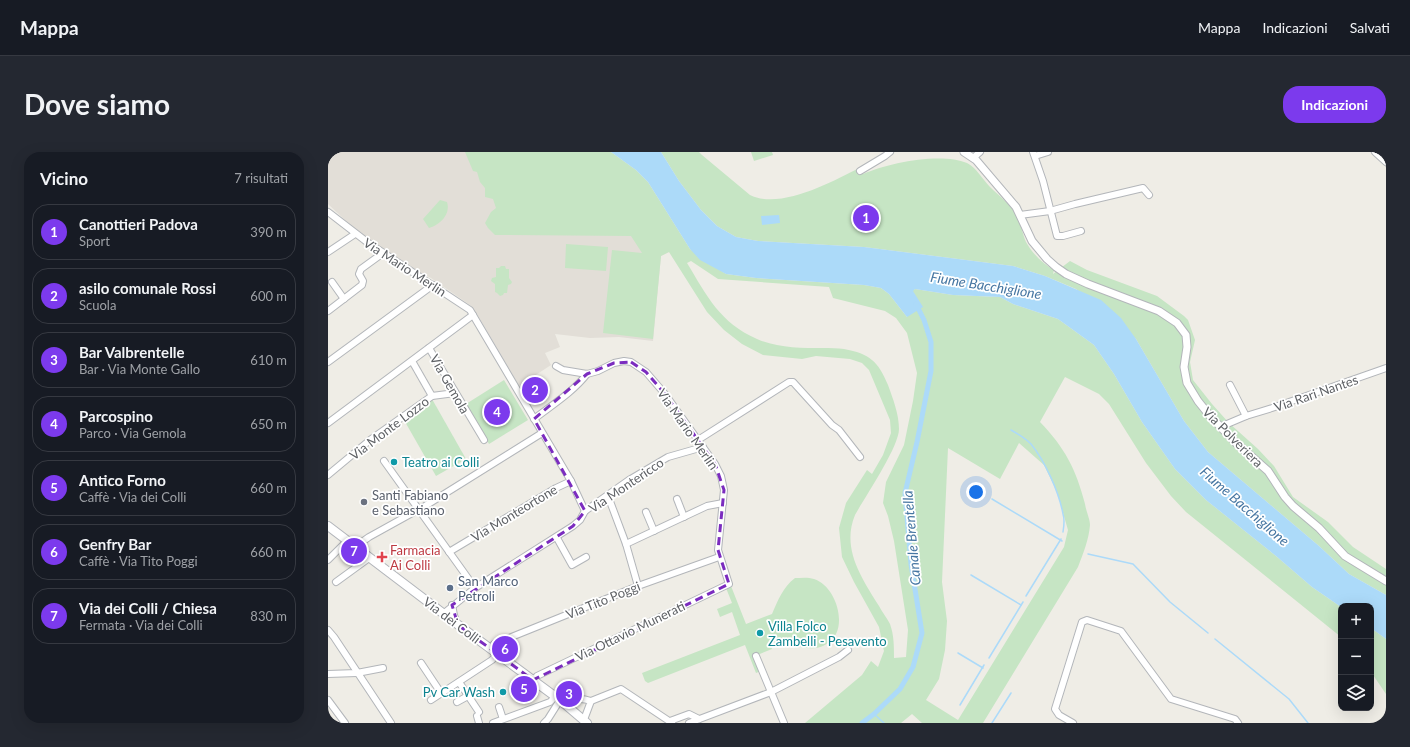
<!DOCTYPE html>
<html lang="it">
<meta charset="utf-8">
<style>
:root{--surface:#171b24;--page:#242831;--text:#f1f3f6;--muted:#9ea1a6;--line:#363941;--accent:#7c3aed}
body{margin:0;font-family:Lato,sans-serif;background:var(--page);color:var(--text)}
.controls{position:absolute;right:12px;bottom:12px;display:grid;overflow:hidden;border-radius:8px;box-shadow:0 4px 16px #0002}
.controls button{width:36px;height:36px;display:grid;place-items:center;padding:0;border:0;border-bottom:1px solid var(--line);background:var(--surface);color:var(--text);font:20px sans-serif}
.you{position:absolute;left:648px;top:340px;width:14px;height:14px;margin:-10px;border:3px solid #fff;border-radius:50%;background:#1a73e8;box-shadow:0 0 0 6px #1a73e833}
.badge{display:grid;place-items:center;width:26px;height:26px;border-radius:50%;background:var(--accent);color:#fff;font-size:13px;font-weight:700}
.pin{position:absolute;translate:-50% -50%;border:2px solid #fff;box-shadow:0 1px 4px #0006}
.list{margin:0;padding:0;list-style:none}
h2{display:flex;justify-content:space-between;align-items:center;height:52px;margin:0;padding:0 16px;font-size:17px}
h2 small{font-size:13px;font-weight:400;color:var(--muted)}
.list li{display:grid;grid-template-columns:26px 1fr auto;gap:12px;align-items:center;box-sizing:border-box;height:56px;margin:0 8px 8px;padding:0 8px;border:1px solid var(--line);border-radius:16px}
.list b{display:block;font-size:15px;white-space:nowrap}
.list p{margin:0;font-size:13px;white-space:nowrap;color:var(--muted)}
.list em{font-size:13px;font-style:normal;color:var(--muted)}
.icon{flex:none;width:22px;height:22px;fill:none;stroke:currentColor;stroke-width:2;stroke-linecap:round;stroke-linejoin:round}
.map{position:relative;flex:none;width:1058px;height:571px;overflow:hidden;border-radius:16px}
header{display:flex;align-items:center;gap:24px;box-sizing:border-box;height:56px;padding:0 20px;background:var(--surface);border-bottom:1px solid var(--line)}
header strong{font-size:19px}
nav{display:flex;gap:22px;margin-inline-start:auto;font-size:14px}
.intro{display:flex;align-items:center;justify-content:space-between;box-sizing:border-box;height:96px;padding:0 24px}
h1{margin:0;font-size:28px}
.button{padding:10px 18px;border-radius:16px;background:var(--accent);color:#fff;font-size:14px;font-weight:700}
main{display:flex;gap:24px;padding:0 24px}
aside{flex:1;background:var(--surface);border-radius:16px;box-shadow:0 4px 16px #0002}
.map>svg:first-child{display:block}
.education{fill:#e2ded7}
.green{fill:#c6e5c4;fill-rule:evenodd}
.water{fill:#acdaf9}
.lines{fill:none;stroke-linecap:round;stroke-linejoin:round}
.stream{stroke:#acdaf9;stroke-width:1.5}
.canal{stroke:#acdaf9;stroke-width:5}
.minor-casing{stroke:#b3b6ba;stroke-width:8}
.tertiary-casing{stroke:#b3b6ba;stroke-width:9}
.secondary-casing{stroke:#b2b5ba;stroke-width:10}
.minor{stroke:#fff;stroke-width:6}
.tertiary{stroke:#fff;stroke-width:7}
.secondary{stroke:#fff;stroke-width:8}
.marked{fill:none;stroke:#7b2cbf;stroke-width:3;stroke-dasharray:8 5;stroke-linejoin:round}
.culture-dot{fill:#0f9aa8;stroke:#fff;stroke-width:1.5}
.worship-dot{fill:#6b7280;stroke:#fff;stroke-width:1.5}
.health-dot{fill:#e0444e;stroke:#fff;stroke-width:1.5}
.service-dot{fill:#5c6f8a;stroke:#fff;stroke-width:1.5}
.labels{text-anchor:middle;dominant-baseline:central;stroke-width:3.5;stroke-linejoin:round;paint-order:stroke}
.street-label{font-size:13px;fill:#5e6165;stroke:#fff}
.culture-label{font-size:13px;fill:#0d838f;stroke:#fff;text-anchor:start}
.worship-label{font-size:13px;fill:#5b616d;stroke:#fff;text-anchor:start}
.health-label{font-size:13px;fill:#be3a42;stroke:#fff;text-anchor:start}
.service-label{font-size:13px;fill:#4e5e75;stroke:#fff;text-anchor:start}
.water-label{font-size:14px;font-style:italic;fill:#4676a2;stroke:#fff}
</style>
<header>
<strong>Mappa</strong>
<nav><a>Mappa</a><a>Indicazioni</a><a>Salvati</a></nav>
</header>
<div class="intro"><h1>Dove siamo</h1><a class="button">Indicazioni</a></div>
<main>
<aside>
<h2>Vicino<small>7 risultati</small></h2>
<ul class="list">
<li><span class="badge">1</span><div><b>Canottieri Padova</b><p>Sport</p></div><em>390 m</em></li>
<li><span class="badge">2</span><div><b>asilo comunale Rossi</b><p>Scuola</p></div><em>600 m</em></li>
<li><span class="badge">3</span><div><b>Bar Valbrentelle</b><p>Bar · Via Monte Gallo</p></div><em>610 m</em></li>
<li><span class="badge">4</span><div><b>Parcospino</b><p>Parco · Via Gemola</p></div><em>650 m</em></li>
<li><span class="badge">5</span><div><b>Antico Forno</b><p>Caffè · Via dei Colli</p></div><em>660 m</em></li>
<li><span class="badge">6</span><div><b>Genfry Bar</b><p>Caffè · Via Tito Poggi</p></div><em>660 m</em></li>
<li><span class="badge">7</span><div><b>Via dei Colli / Chiesa</b><p>Fermata · Via dei Colli</p></div><em>830 m</em></li>
</ul>
</aside>
<div class="map">
<svg width="1058" height="571" viewBox="0 0 1058 571">
<rect width="100%" height="100%" fill="#efede6"/>
<!-- education -->
<path class="education" d="M0,0H148L280,38L341,100L333,104L325,189L291,185L262,186L227,182L232,195L217,201L223,213L191,234L149,162L142,153L103,126L91,120L34,84L0,52Z"/>
<!-- green -->
<g class="green">
<path d="M137,0H283L308,18L320,30L362,97L398,122L428,126L536,133L553,136L561,142L579,165L585,138L587,137L625,143L672,145L685,152L730,167L766,193L786,222L814,270L847,317L878,348L948,404L984,435L1013,455V485L858,360L843,344L818,311L781,252L771,242L737,225L712,270C737,296 748,317 757,352C758,359 762,367 762,373C761,387 755,402 750,415L655,571H594L584,562L573,571H477L534,523L543,509L550,515L556,499L551,475L526,430L514,405L511,376L518,351L539,318L544,322L555,303L563,281L562,268L541,218L534,211L522,207L488,204L474,207L435,203L414,192L396,178L379,160L341,100L333,104L325,187L275,181L284,98L314,101L303,84L167,83L160,76L157,71L163,60L168,56L165,47L157,45V36L152,30L149,20L145,19ZM363,109L390,127L501,135L505,146L557,159L568,166L579,181L589,221L585,249L576,293L558,330L555,351L560,364L566,389L580,478L578,505L566,506C566,494 566,483 562,472C559,466 554,460 551,454C534,426 513,397 527,363C537,345 571,295 571,277C571,262 565,247 560,233C550,209 542,202 516,197C510,196 502,196 495,196C473,196 450,196 429,187C392,171 379,144 359,111ZM691,291L716,313L729,340L740,378L736,395L630,568L598,548L611,527L617,498L619,469L614,430L620,296L672,327Z"/>
<path d="M333,0H371L374,3L422,43C452,58 504,30 531,16L535,22C560,11 613,0 639,11C648,15 655,28 662,35C670,43 681,51 687,61C693,70 694,81 698,90C704,101 715,112 726,118L725,122L742,109L759,118L829,144L856,164L860,168L867,188L862,210L865,228L884,252L901,271L930,297L946,314L965,345L1000,370L1025,395L1058,417V443L1021,422L991,394L880,300L856,269L808,187L748,137L717,124L685,114L536,95L430,89L408,85L389,74L373,58L351,29Z"/>
<path d="M423,0H444L445,3L426,9Z"/>
<path d="M112,48L119,50C123,62 112,73 101,76L95,67Z"/>
<path d="M238,92L280,95L278,119L237,116Z"/>
<path d="M173,114H177L178,117H181V126L184,130L183,132L180,133L179,141H176L175,143L172,144L169,141L167,140V132L163,129L164,126L168,125V116H171Z"/>
<path d="M176,228L200,268L161,292L138,252Z"/>
<path d="M104,247L138,307L108,324L76,268Z"/>
<path d="M467,426C473,426 480,425 486,427C505,433 517,464 508,482C507,484 504,487 502,489C489,502 467,495 453,488L442,492L444,497L427,504L433,519L428,521L417,493L320,531L317,529L314,521L412,483L404,460L392,465L389,457L404,451L398,436L403,434L418,472L444,462C450,448 455,435 467,426Z"/>
<path d="M1043,476L1058,487V542L1043,520Z"/>
</g>
<!-- water -->
<g class="water">
<path d="M283,0H333L351,29L373,58L389,74L408,85L430,89L536,95L685,114L717,124L773,148L793,166L808,187L856,269L880,300L991,394L1021,422L1058,443V487L1043,476V454H1013V455L984,435L948,404L878,348L847,317L814,270L786,222L766,193L730,167L685,152L672,145L625,143L587,137L585,139L595,155L579,165L561,142L553,136L536,133L428,126L398,122L372,108L362,97L320,30L308,18Z"/>
<path d="M451,63L452,71L434,73L433,64Z"/>
</g>
<g class="lines">
<!-- stream -->
<g class="stream">
<path d="M683,278C690,282 697,286 703,292C717,309 731,340 735,362C737,368 736,374 735,380"/>
<path d="M664,347L734,389"/>
<path d="M760,402L805,412L842,450L880,481"/>
<path d="M643,423L693,453"/>
<path d="M698,444L733,387"/>
<path d="M887,487L961,547L980,571"/>
<path d="M630,501L655,516"/>
<path d="M661,506L695,450"/>
<path d="M632,553L656,513"/>
<path d="M546,562L556,571"/>
<path d="M664,571L683,541"/>
</g>
<!-- canal -->
<path class="canal" d="M534,571L546,562L572,537L585,515L594,481L583,412L577,341L589,290L603,219V190L596,168L588,152"/>
<!-- minor casing -->
<g class="minor-casing">
<g id="minor">
<path d="M705,0L715,29L729,84H735L753,79"/>
<path d="M1047,0L1058,10"/>
<path d="M707,4L720,0"/>
<path d="M645,6L652,0"/>
<path d="M532,19L557,4L562,0"/>
<path d="M0,60L39,90L142,158L243,329L257,359"/>
<path d="M692,63L722,59L747,52L815,36L821,43"/>
<path d="M0,100L27,82"/>
<path d="M4,130L16,147"/>
<path d="M0,159L34,133L35,129L31,122L33,117L55,101"/>
<path d="M101,196L156,288"/>
<path d="M84,209L104,244"/>
<path d="M0,210L105,133"/>
<path d="M902,233L918,264"/>
<path d="M206,267C224,253 245,240 259,222"/>
<path d="M0,271L145,163"/>
<path d="M892,275L918,264L944,256L1058,216"/>
<path d="M370,288L461,230H465L504,273L511,278L532,305"/>
<path d="M56,309L147,436"/>
<path d="M0,323L42,288L104,244L127,241"/>
<path d="M280,344L298,392L310,434"/>
<path d="M349,347L356,365"/>
<path d="M318,360L326,379"/>
<path d="M229,386L244,413L258,405"/>
<path d="M298,392L379,354L395,351"/>
<path d="M29,397L34,390L41,385L97,354L214,281"/>
<path d="M121,400L228,336L243,329"/>
<path d="M0,408L19,389"/>
<path d="M8,430L41,406"/>
<path d="M124,453L126,463L129,472"/>
<path d="M115,462L147,436L245,374L252,368L257,359L301,328L340,305L375,295"/>
<path d="M0,478L6,485L63,571"/>
<path d="M162,497L166,492L310,434L391,405"/>
<path d="M428,504L456,571"/>
<path d="M93,511L113,541"/>
<path d="M0,522L29,521L55,516"/>
<path d="M205,528L209,524L401,432L390,398L396,338L393,324L387,312L337,242L318,220L303,210L296,209L286,211L270,219L259,222L235,218L228,214"/>
<path d="M131,530L151,560"/>
<path d="M0,548L17,571"/>
<path d="M103,548L164,508L169,502"/>
<path d="M263,549L293,537L344,571"/>
<path d="M129,550L140,544"/>
<path d="M238,553C245,545 254,546 263,549L257,565"/>
<path d="M171,555L175,567"/>
<path d="M149,564L151,571"/>
<path d="M342,569L361,562L371,567"/>
<path d="M165,571L222,550L227,545"/>
<path d="M216,571L220,567L232,548"/>
<path d="M361,571L443,540L511,505L520,498"/>
<path d="M745,571L731,563L727,557L754,470L759,468L793,479L843,547L907,567L910,571"/>
</g>
</g>
<!-- tertiary casing -->
<g class="tertiary-casing">
<path id="tertiary" d="M636,0L648,8L688,55L704,89L719,107L728,115L738,122L760,132L831,159L849,171L858,183L859,195L856,215L859,231L870,249L882,264L907,290L940,319L957,345L965,354L991,376L1017,404L1058,429"/>
</g>
<!-- secondary casing -->
<g class="secondary-casing">
<path id="secondary" d="M0,374L137,478L232,548L259,571"/>
</g>
<!-- minor -->
<use href="#minor" class="minor"/>
<!-- tertiary -->
<use href="#tertiary" class="tertiary"/>
<!-- secondary -->
<use href="#secondary" class="secondary"/>
</g>
<!-- marked area -->
<path class="marked" d="M303,210L318,220L337,242L387,312L396,338L390,398L401,432L205,528L130,473L124,453L245,374L257,359L206,267L259,222L286,211Z"/>
<!-- markers -->
<g class="culture-dot">
<circle cx="66" cy="310" r="4"/>
<circle cx="432" cy="481" r="4"/>
<circle cx="175" cy="540" r="4"/>
</g>
<circle class="worship-dot" cx="36" cy="350" r="4"/>
<path class="health-dot" d="M52 399h4v4h4v4h-4v4h-4v-4h-4v-4h4z"/>
<circle class="service-dot" cx="122" cy="436" r="4"/>
<g class="labels">
<!-- street labels -->
<g class="street-label">
<text transform="translate(77 115) rotate(33)">Via Mario Merlin</text>
<text transform="translate(122 232) rotate(60)">Via Gemola</text>
<text transform="translate(988 241) rotate(-19)">Via Rari Nantes</text>
<text transform="translate(61 276) rotate(-37)">Via Monte Lozzo</text>
<text transform="translate(360 277) rotate(55)">Via Mario Merlin</text>
<text transform="translate(905 285) rotate(45)">Via Polveriera</text>
<text transform="translate(298 333) rotate(-34)">Via Montericco</text>
<text transform="translate(186 361) rotate(-31)">Via Monteortone</text>
<text transform="translate(275 448) rotate(-22)">Via Tito Poggi</text>
<text transform="translate(124 468) rotate(37)">Via dei Colli</text>
<text transform="translate(302 479) rotate(-26)">Via Ottavio Munerati</text>
</g>
<!-- culture labels -->
<g class="culture-label">
<text x="74" y="310">Teatro ai Colli</text>
<text x="440" y="474">Villa Folco<tspan x="440" dy="15">Zambelli - Pesavento</tspan></text>
<text x="167" y="540" text-anchor="end">Pv Car Wash</text>
</g>
<!-- worship labels -->
<g class="worship-label">
<text x="44" y="343">Santi Fabiano<tspan x="44" dy="15">e Sebastiano</tspan></text>
</g>
<!-- health labels -->
<g class="health-label">
<text x="62" y="398">Farmacia<tspan x="62" dy="15">Ai Colli</tspan></text>
</g>
<!-- service labels -->
<g class="service-label">
<text x="130" y="429">San Marco<tspan x="130" dy="15">Petroli</tspan></text>
</g>
<!-- water labels -->
<g class="water-label">
<text transform="translate(658 133) rotate(9)">Fiume Bacchiglione</text>
<text transform="translate(917 354) rotate(41)">Fiume Bacchiglione</text>
<text transform="translate(583 386) rotate(-95)">Canale Brentella</text>
</g>
</g>
</svg>
<div class="controls">
<button>+</button>
<button>−</button>
<button><svg class="icon" aria-label="layers" viewBox="0 0 24 24"><path d="M12 4l9 5-9 5-9-5zM3 14l9 5 9-5"/></svg></button>
</div>
<div class="you"></div>
<div class="pin badge" style="left:538px;top:66px">1</div>
<div class="pin badge" style="left:207px;top:238px">2</div>
<div class="pin badge" style="left:241px;top:542px">3</div>
<div class="pin badge" style="left:169px;top:260px">4</div>
<div class="pin badge" style="left:196px;top:537px">5</div>
<div class="pin badge" style="left:177px;top:497px">6</div>
<div class="pin badge" style="left:26px;top:399px">7</div>
</div>
</main>
